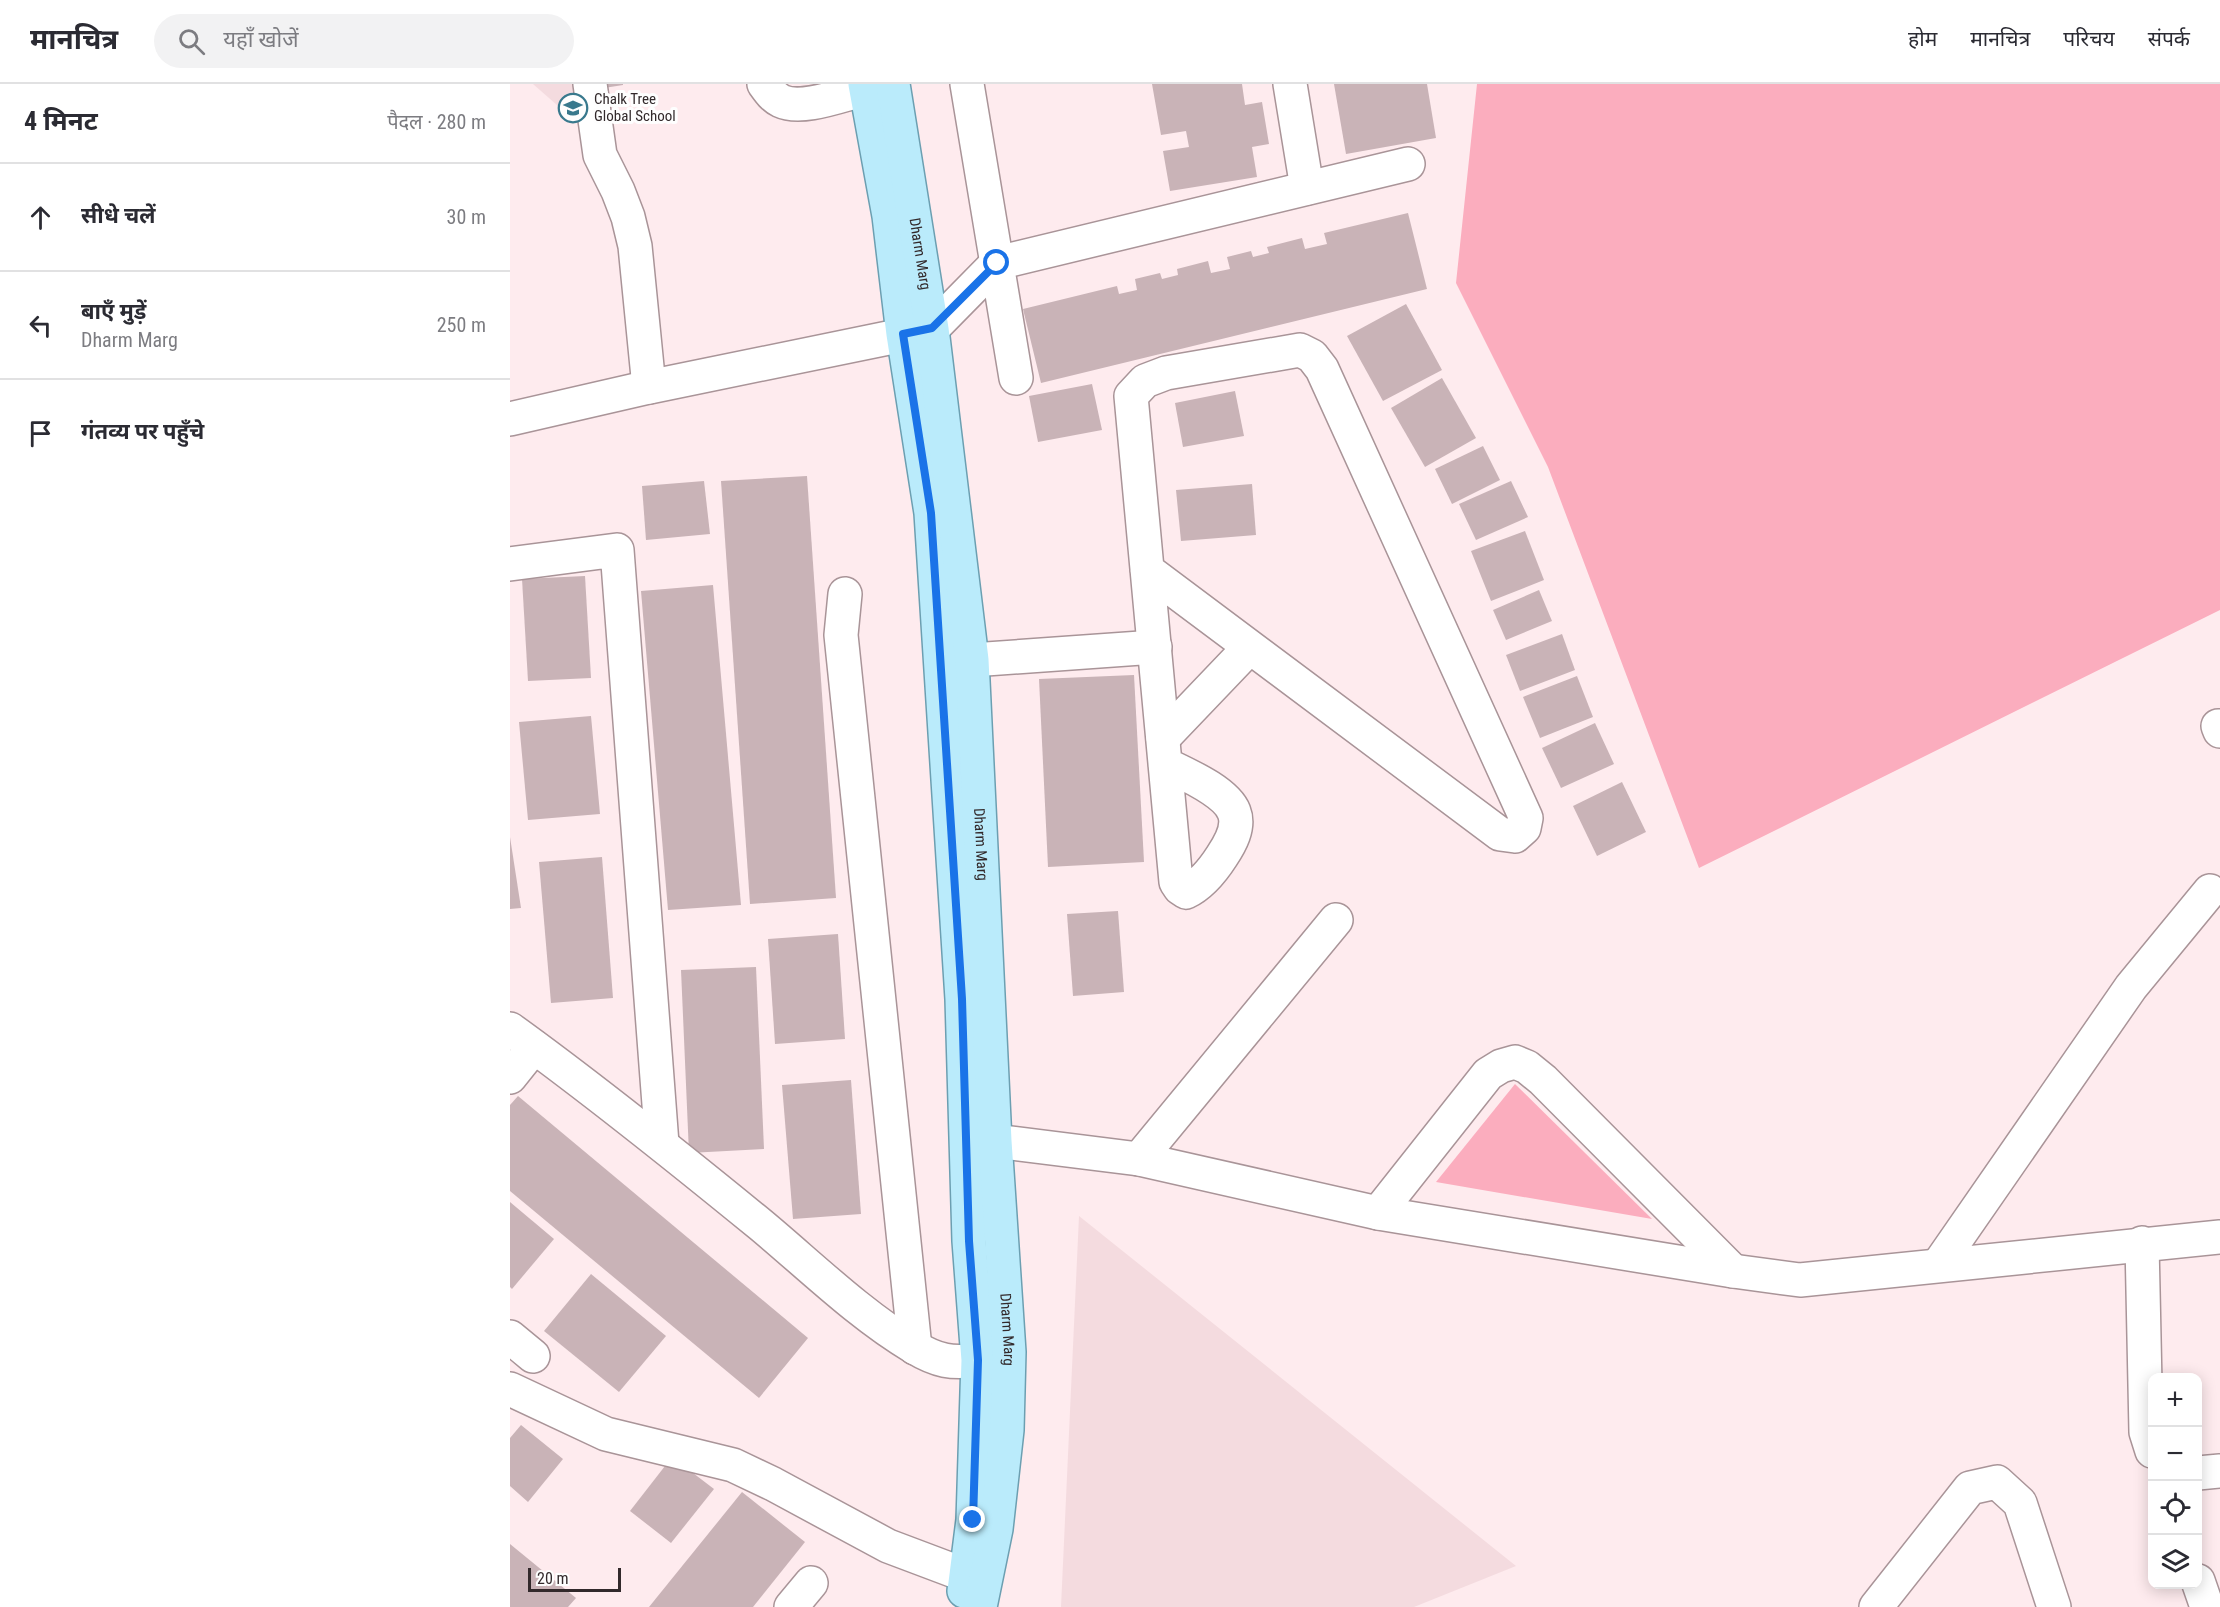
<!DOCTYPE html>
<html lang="hi">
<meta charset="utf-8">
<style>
:root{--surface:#fff;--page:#f2f2f3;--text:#2b2b33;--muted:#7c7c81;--line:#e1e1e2}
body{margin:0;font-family:"Roboto Condensed","Noto Sans Devanagari",sans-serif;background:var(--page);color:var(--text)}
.controls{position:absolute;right:18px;bottom:18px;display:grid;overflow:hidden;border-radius:12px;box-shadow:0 3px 15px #0003}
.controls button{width:54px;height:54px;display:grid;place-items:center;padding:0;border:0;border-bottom:2px solid var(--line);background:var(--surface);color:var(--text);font:30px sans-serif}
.scale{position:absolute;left:18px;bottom:15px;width:93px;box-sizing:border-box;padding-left:6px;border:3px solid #32292b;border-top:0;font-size:16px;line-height:21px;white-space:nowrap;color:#32292b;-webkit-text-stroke:4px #fefefe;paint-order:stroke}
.stop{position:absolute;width:18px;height:18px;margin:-14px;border:4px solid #1a73e8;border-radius:50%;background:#fff}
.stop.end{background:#1a73e8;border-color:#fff;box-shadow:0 2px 6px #0008}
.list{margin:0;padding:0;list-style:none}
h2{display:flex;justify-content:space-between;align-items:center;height:78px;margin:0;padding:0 24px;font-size:26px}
h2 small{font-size:20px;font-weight:400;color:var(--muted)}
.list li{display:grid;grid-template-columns:39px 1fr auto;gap:18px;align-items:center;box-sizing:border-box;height:108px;padding:0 24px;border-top:2px solid var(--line)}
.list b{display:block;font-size:22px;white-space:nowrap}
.list p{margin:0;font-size:20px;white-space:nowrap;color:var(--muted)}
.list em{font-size:20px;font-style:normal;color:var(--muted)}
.icon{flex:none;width:33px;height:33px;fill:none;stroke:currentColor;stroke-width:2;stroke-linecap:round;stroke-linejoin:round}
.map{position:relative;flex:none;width:1710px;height:1523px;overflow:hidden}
header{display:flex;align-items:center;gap:36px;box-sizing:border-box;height:84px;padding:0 30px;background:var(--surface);border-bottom:2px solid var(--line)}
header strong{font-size:28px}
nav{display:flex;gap:33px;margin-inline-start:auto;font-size:21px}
.search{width:420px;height:54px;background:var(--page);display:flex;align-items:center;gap:15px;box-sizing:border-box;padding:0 21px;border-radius:33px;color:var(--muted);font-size:22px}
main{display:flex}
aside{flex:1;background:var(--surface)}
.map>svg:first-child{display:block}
.built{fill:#f4dbdf}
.green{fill:#fbadbe}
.building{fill:#c9b3b7}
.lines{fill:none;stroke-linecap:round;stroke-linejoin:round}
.minor-casing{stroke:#a99498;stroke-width:36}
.major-casing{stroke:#6c9fb1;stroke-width:36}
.minor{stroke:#fff;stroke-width:33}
.major{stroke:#baebfb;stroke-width:33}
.route{stroke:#1a73e8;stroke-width:8}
.labels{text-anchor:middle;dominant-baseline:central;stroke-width:6;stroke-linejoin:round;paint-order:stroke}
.poi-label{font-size:15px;fill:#32292b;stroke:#fefefe;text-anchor:start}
.street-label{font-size:15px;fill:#32292b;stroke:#fefefe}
</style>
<header>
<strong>मानचित्र</strong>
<div class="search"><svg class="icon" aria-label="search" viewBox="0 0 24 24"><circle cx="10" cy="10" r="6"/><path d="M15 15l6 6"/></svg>यहाँ खोजें</div>
<nav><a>होम</a><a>मानचित्र</a><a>परिचय</a><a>संपर्क</a></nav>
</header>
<main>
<aside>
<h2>4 मिनट<small>पैदल · 280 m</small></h2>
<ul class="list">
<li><svg class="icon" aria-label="ahead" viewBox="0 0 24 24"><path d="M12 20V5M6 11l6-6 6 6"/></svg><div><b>सीधे चलें</b></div><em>30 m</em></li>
<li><svg class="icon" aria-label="left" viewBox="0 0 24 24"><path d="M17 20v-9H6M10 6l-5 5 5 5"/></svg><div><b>बाएँ मुड़ें</b><p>Dharm Marg</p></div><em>250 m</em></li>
<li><svg class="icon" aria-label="arrive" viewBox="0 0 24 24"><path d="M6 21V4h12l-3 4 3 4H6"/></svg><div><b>गंतव्य पर पहुँचे</b></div></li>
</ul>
</aside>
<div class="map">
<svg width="1710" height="1523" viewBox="0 0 1710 1523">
<rect width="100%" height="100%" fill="#feebee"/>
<!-- built -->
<g class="built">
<path d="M23,0H70L79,49Z"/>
<path d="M569,1132L1006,1482L904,1523H551Z"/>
</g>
<!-- green -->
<g class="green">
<path d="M967,0H1710V526L1189,784L1038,383L946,199Z"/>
<path d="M1005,1000L1142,1135L926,1098Z"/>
</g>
<!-- building -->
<g class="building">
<path d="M94,0H113V1L94,4Z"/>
<path d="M642,0H732L735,21L752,18L759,60L742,63L747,93L660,107L653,67L679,63L676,47L651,51Z"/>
<path d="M824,0H917L926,54L836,70Z"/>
<path d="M898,129L917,205L531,299L513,225L607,202L609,210L627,206L625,195L650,189L652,195L668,191L667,185L698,177L701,189L720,185L717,173L741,167L743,173L759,169L757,163L792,154L795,165L817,160L814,149Z"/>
<path d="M896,220L932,286L873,317L837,252Z"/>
<path d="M932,294L966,354L915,383L881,324Z"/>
<path d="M582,300L592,346L528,358L519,312Z"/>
<path d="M725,307L734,352L673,363L665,319Z"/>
<path d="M973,362L990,396L942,420L925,385Z"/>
<path d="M297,392L326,814L240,820L211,397Z"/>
<path d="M194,397L200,450L136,456L132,402Z"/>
<path d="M1001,397L1018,433L966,456L949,420Z"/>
<path d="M742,400L746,451L671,457L666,406Z"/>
<path d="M1015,447L1034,496L981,517L961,467Z"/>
<path d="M75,492L81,594L18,597L12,495Z"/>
<path d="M203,501L231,821L158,826L131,507Z"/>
<path d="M1029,506L1042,537L996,556L983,526Z"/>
<path d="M1052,550L1065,586L1010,607L996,571Z"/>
<path d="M624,591L634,778L538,783L529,595Z"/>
<path d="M1067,592L1083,633L1030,654L1013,613Z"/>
<path d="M81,632L90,730L18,736L9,638Z"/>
<path d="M1085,639L1104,680L1051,704L1032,664Z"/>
<path d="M1112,698L1136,748L1087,772L1063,722Z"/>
<path d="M0,753L11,824L0,825Z"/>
<path d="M92,773L103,914L41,919L29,778Z"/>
<path d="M608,827L614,908L563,912L557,830Z"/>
<path d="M328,850L335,955L265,960L258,855Z"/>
<path d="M246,883L254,1065L179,1069L171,886Z"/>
<path d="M341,996L351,1130L283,1135L272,1001Z"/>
<path d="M8,1012L298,1254L249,1314L0,1107V1021Z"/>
<path d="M0,1118L44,1155L2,1205L0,1203Z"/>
<path d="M81,1190L156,1252L109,1308L34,1247Z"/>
<path d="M11,1341L53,1375L18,1418L0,1402V1354Z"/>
<path d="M162,1373L204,1405L161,1459L120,1427Z"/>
<path d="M232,1408L295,1458L243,1523H139Z"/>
<path d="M0,1460L66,1514L58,1523H0Z"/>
</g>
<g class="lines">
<!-- minor casing -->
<g class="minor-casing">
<g id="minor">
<path d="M80,0L90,71L108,107L118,133L125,162L139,303"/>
<path d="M254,0C259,7 263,13 271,17C292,27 334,10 356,5"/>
<path d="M457,0L506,294"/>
<path d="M780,0L797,104"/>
<path d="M0,335L139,303L422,245L487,179L898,80"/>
<path d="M0,480L107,466L152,1060"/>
<path d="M637,486L990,750L1005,752L1014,744L1016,734L812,285L802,272L790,266L656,289L635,297L621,312L666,798L670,804L676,808C691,801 703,786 712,772C720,760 730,743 724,728C716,707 675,690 655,680"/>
<path d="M335,510L331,551L405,1264"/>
<path d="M462,576L645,563"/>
<path d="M1708,642L1710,647"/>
<path d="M653,654L739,564"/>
<path d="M0,945C86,1007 169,1074 251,1141C299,1181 350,1231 404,1263C427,1277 442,1280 468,1276"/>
<path d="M0,993L24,963"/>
<path d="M485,1057L629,1075L868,1129L1223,1187L1290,1196L1710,1153"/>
<path d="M629,1075L826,836"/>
<path d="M868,1129L978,990L991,982L1005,978L1017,983L1033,996L1223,1187"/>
<path d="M1632,1159L1636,1348L1642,1367"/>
<path d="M1429,1180L1621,903L1700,807"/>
<path d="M0,1253L23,1272"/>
<path d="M0,1305L96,1350L223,1381L263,1400L378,1462L455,1491"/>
<path d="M1688,1389L1710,1387"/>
<path d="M1688,1497L1697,1523"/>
<path d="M281,1523L301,1499"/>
<path d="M1366,1523L1460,1404L1487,1398L1510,1419L1544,1523"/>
</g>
</g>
<!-- major casing -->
<g class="major-casing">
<g id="major">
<path d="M355,0L379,132L393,250L421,429L452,915L459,1157L468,1276L463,1436L454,1507"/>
<path id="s1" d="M383,0L422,245L462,576L485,1057L499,1268L497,1346L486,1445L470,1523"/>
</g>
</g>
<!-- minor -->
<use href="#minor" class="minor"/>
<!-- major -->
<use href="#major" class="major"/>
</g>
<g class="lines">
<!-- route -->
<path class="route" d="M463,1436L468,1276L459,1157L452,915L421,429L393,250L422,244L487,179"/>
</g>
<!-- icons -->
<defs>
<g id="school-ring" transform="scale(1.5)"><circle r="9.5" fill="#fefefe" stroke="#39798d" stroke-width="1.5"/><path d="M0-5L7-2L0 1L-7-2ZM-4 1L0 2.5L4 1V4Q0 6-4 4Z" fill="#39798d"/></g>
</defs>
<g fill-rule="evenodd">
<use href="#school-ring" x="63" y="24"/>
</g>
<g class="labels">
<!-- poi labels -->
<g class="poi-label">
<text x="84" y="15">Chalk Tree<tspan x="84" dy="17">Global School</tspan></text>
</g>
<!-- street labels -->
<g class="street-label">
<text stroke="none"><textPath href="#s1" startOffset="172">Dharm Marg</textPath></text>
<text stroke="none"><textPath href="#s1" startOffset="766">Dharm Marg</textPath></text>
<text stroke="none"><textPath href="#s1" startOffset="1252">Dharm Marg</textPath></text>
</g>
</g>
</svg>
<div class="controls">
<button>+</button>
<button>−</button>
<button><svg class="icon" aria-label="locate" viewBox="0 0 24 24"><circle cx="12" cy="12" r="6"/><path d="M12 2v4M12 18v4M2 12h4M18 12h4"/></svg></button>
<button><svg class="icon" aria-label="layers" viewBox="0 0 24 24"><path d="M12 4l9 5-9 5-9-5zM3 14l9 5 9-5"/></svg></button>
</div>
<div class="scale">20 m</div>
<div class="stop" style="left:487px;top:179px"></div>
<div class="stop end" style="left:463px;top:1436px"></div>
</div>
</main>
